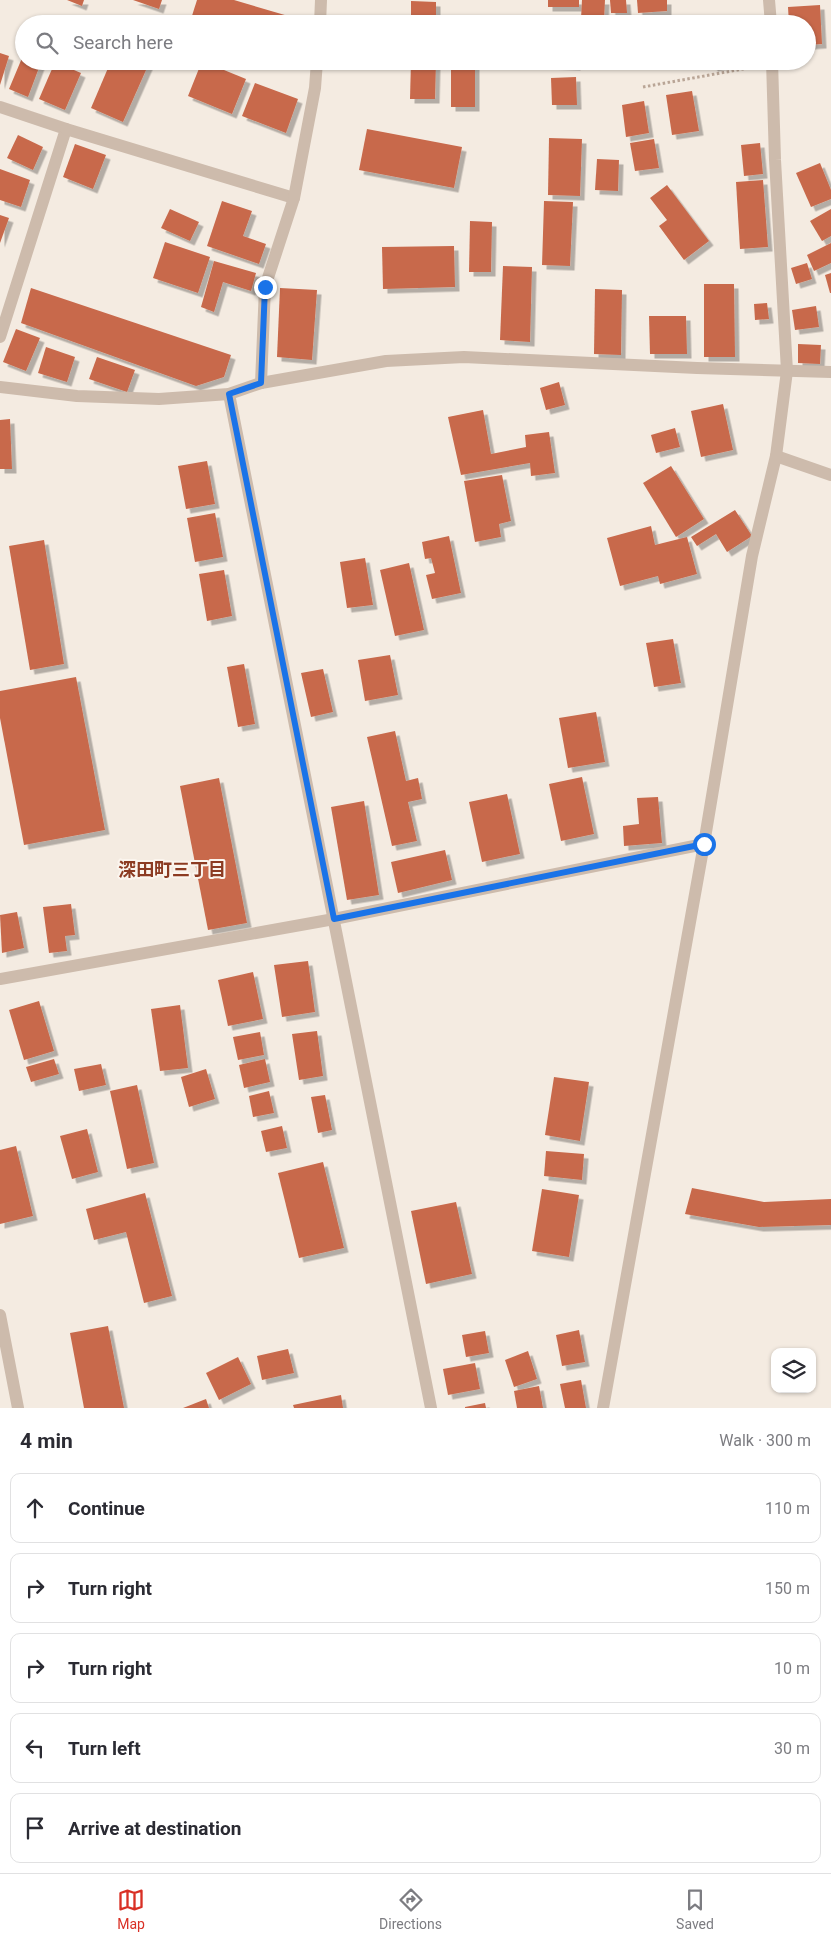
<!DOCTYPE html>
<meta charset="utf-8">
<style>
:root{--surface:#fff;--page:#f2f2f3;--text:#2b2b33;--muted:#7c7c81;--line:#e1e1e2;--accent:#d93025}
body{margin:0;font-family:Roboto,"Noto Sans JP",sans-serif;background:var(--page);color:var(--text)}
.controls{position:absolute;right:15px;bottom:15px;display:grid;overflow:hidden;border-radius:10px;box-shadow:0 1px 4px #0004}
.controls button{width:45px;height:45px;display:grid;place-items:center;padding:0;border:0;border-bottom:1px solid var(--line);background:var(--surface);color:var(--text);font:25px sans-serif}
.stop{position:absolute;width:15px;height:15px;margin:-11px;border:4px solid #1a73e8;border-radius:50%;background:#fff}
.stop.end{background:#1a73e8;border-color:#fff;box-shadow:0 1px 5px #0008}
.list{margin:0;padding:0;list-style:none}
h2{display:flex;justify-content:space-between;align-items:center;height:65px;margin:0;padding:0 20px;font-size:21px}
h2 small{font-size:16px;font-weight:400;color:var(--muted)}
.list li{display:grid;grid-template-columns:32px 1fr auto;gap:15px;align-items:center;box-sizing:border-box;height:70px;margin:0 10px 10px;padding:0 10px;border:1px solid var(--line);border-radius:10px}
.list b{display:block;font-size:19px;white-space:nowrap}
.list em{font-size:16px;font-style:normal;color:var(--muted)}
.icon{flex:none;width:28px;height:28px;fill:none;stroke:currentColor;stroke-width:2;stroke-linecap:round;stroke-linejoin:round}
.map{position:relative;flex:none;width:831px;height:1408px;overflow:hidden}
.search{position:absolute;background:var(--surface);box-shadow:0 1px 4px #0004;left:15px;right:15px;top:15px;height:55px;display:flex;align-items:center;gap:12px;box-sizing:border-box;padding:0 18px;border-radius:28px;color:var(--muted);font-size:19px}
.sheet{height:465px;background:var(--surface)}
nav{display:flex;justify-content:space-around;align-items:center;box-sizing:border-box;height:70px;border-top:1px solid var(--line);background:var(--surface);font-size:14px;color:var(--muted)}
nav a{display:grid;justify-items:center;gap:2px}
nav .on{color:var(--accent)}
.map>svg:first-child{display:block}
.building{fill:#c8694b;filter:url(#shadow)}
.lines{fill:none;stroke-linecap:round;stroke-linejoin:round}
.path{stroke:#b9a596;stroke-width:3;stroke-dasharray:2.5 2.5;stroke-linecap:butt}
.minor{stroke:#cdbbac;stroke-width:12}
.route{stroke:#1a73e8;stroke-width:6}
.labels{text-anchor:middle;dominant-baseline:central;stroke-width:4;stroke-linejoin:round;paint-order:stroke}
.neighbourhood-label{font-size:18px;font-weight:bold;fill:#8c3b22;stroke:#fbf5ee}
</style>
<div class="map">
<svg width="831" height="1408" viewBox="0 0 831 1408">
<defs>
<filter id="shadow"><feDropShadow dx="4.5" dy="4.5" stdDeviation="0" flood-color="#0004"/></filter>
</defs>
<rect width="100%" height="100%" fill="#f4ebe1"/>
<!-- building -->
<g class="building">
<path d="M67,0H84L82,6Z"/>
<path d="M133,0H162L159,9Z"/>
<path d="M197,0H234L295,18L293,24H197L190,22Z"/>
<rect x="548" y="0" width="31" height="7"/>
<path d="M582,0H605L604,20L581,19Z"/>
<path d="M610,0H626L627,13H611Z"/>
<path d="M637,0H667V11L638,13Z"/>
<path d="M411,1L436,2V24H411Z"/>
<path d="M820,5L822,44L807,45V24H789L788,7Z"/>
<rect x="451" y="16" width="24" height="8"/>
<path d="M0,53L9,56L0,85Z"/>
<path d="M22,58L24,61L40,65L28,97L9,89Z"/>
<path d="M111,61H150L123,122L91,108Z"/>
<path d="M202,61L246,79L232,114L188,96Z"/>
<path d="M411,61H436L435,99H410Z"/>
<rect x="451" y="61" width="24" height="46"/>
<path d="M553,61H576V66L553,65Z"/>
<path d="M712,61H739V62L713,67Z"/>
<path d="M55,62L81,73L65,110L39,99Z"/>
<path d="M576,77L577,105H552L551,78Z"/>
<path d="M255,83L298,99L286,133L242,116Z"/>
<path d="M692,91L699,131L672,135L666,95Z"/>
<path d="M644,101L649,133L626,137L622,105Z"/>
<path d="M367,129L462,147L454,188L359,170Z"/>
<path d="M18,135L43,147L33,170L7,158Z"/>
<path d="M549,138L582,139L580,196L548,195Z"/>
<path d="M654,139L659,168L635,171L630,143Z"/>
<path d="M760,143L763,174L744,176L741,145Z"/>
<path d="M75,144L106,155L93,189L63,177Z"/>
<path d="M597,159L619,160L618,191L595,190Z"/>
<path d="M820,163L831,190V199L811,207L796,173Z"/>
<path d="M0,169L30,180L21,207L0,200Z"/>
<path d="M763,180L768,247L740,249L736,182Z"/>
<path d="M667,185L709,241L684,260L659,226L667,220L650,198Z"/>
<path d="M222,201L252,211L243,236L266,244L259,264L207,246Z"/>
<path d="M544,201L573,202L570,266L542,265Z"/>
<path d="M170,209L199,222L190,241L161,228Z"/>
<path d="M831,209V236L822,241L810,221Z"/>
<path d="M0,215L9,218L0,243Z"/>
<path d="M470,221L492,222L491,272H469Z"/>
<path d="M165,242L210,257L198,293L153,278Z"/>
<path d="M831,243V263L814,271L807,255Z"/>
<path d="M454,246L455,287L383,289L382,247Z"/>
<path d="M214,261L256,273L251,291L223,282L214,312L201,307Z"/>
<path d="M807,263L812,279L796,284L791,268Z"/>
<path d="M503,266L532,267L530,342L500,340Z"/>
<path d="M831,273V293H830L825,275Z"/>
<path d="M704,284H734L735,357H704Z"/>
<path d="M31,288L231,355L224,377L196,386L21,323Z"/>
<path d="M280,288L317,290L312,360L277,357Z"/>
<path d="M595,289L622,290L621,355L594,354Z"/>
<path d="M767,303L769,319L755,320L754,304Z"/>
<path d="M816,306L819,327L795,330L792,310Z"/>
<path d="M649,316H686L687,354H650Z"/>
<path d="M16,329L40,338L26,371L3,362Z"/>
<path d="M798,344L821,345L820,364L798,363Z"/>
<path d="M46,347L75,357L67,382L38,373Z"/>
<path d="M97,357L135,370L127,392L89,379Z"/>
<path d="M559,382L565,405L546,410L540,388Z"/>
<path d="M723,404L733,450L701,457L691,411Z"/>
<path d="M483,410L491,454L526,447L525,435L549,432L555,473L531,476L530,463L461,475L448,417Z"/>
<path d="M10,419L12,469H0V420Z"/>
<path d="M675,428L680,447L656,453L651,435Z"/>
<path d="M207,461L215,504L186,509L178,466Z"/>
<path d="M671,466L704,519L676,537L643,483Z"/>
<path d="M502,475L511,521L499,524L501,537L475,542L464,481Z"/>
<path d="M735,510L752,536L727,552L716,534L697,546L691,537Z"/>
<path d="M215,513L223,557L195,562L187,518Z"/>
<path d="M651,526L655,545L687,537L697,574L660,584L658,576L620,586L607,538Z"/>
<path d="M449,536L461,593L432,599L426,575L435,573L431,558L425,559L422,542Z"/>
<path d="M44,540L64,664L30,670L9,546Z"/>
<path d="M365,558L373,605L347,608L340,562Z"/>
<path d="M409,563L424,630L395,636L380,570Z"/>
<path d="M224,570L232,616L207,621L199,574Z"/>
<path d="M673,639L681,683L654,687L646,643Z"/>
<path d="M390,655L398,695L365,701L358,660Z"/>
<path d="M244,664L255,724L238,727L227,667Z"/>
<path d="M323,669L333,712L311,717L301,673Z"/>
<path d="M76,677L105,830L24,845L0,718V691Z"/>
<path d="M596,712L605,762L568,768L559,718Z"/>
<path d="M395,731L406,781L418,778L422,799L408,802L417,841L392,846L367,737Z"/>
<path d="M582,777L594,834L561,841L549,784Z"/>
<path d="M219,778L247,923L208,930L180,786Z"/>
<path d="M507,794L520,854L482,862L469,802Z"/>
<path d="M658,797L662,843L624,846L623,826L639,824L637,798Z"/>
<path d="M364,801L379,895L347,900L331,807Z"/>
<path d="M445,850L452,880L398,893L391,862Z"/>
<path d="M71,904L75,935L65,936L67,951L49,953L43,907Z"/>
<path d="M17,912L24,948L2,953L0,915Z"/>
<path d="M308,961L315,1012L282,1017L274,965Z"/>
<path d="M253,972L263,1019L228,1026L218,980Z"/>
<path d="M39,1001L54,1051L24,1060L9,1010Z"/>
<path d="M180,1005L188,1068L160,1071L151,1009Z"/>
<path d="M317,1031L323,1076L299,1080L292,1034Z"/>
<path d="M260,1032L264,1055L238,1060L233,1037Z"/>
<path d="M54,1059L59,1074L31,1082L26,1067Z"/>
<path d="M265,1059L270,1082L244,1088L239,1065Z"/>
<path d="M101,1064L106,1085L79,1091L74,1069Z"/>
<path d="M206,1069L215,1099L189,1107L181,1077Z"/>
<path d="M554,1077L589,1082L580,1141L545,1135Z"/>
<path d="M137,1085L154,1163L127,1169L110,1091Z"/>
<path d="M269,1091L274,1113L253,1117L249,1096Z"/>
<path d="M325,1095L332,1130L318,1133L311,1097Z"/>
<path d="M282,1126L287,1148L266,1152L261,1131Z"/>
<path d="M87,1129L98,1172L72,1179L60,1136Z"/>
<path d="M16,1146L33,1216L0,1224V1150Z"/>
<path d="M546,1151L584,1154L582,1180L544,1176Z"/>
<path d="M323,1162L344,1248L299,1258L278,1173Z"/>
<path d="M692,1188L764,1202L831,1199V1225L759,1227L685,1214Z"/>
<path d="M542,1189L579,1195L569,1257L532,1251Z"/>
<path d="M145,1193L172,1296L144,1303L126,1232L94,1240L86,1209Z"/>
<path d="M456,1202L472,1274L426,1284L411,1211Z"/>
<path d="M108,1326L124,1408H84L70,1333Z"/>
<path d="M579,1330L585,1362L562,1366L556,1335Z"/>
<path d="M485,1331L489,1353L466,1357L462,1335Z"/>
<path d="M288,1349L294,1373L262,1380L257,1356Z"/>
<path d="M528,1351L537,1379L514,1387L505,1360Z"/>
<path d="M238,1357L251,1384L219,1400L206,1373Z"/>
<path d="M475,1363L480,1389L448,1395L443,1369Z"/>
<path d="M581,1380L586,1408H565L560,1384Z"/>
<path d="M539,1386L543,1408H517L514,1391Z"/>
<path d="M341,1395L343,1408H294L293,1405Z"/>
<path d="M206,1399L209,1408H183Z"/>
<path d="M485,1403L486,1408H465V1407Z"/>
</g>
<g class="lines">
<!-- path -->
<path class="path" d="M643,87L754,67"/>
<!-- minor -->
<g class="minor">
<path d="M769,0L771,24"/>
<path d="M320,24L321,0"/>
<path d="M0,107L66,129L0,337"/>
<path d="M66,129L294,198L265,287L261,383"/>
<path d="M294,198L315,88L317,61"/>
<path d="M0,387L77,396L159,399L229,394L261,383L386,361L464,357L697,368L831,372"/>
<path d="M229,394L431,1408"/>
<path d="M776,456L831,475"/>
<path d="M0,979L334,919L704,844"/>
<path d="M0,1315L18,1408"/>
<path d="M603,1408L704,844L752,556L776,456L787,371L775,160L772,61"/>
</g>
</g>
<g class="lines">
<!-- route -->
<path class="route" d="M265,287L261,383L229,394L334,919L704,844"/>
</g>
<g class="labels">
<!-- neighbourhood labels -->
<g class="neighbourhood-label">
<text x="172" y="869">深田町三丁目</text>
</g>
</g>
</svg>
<div class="controls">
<button><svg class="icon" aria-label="layers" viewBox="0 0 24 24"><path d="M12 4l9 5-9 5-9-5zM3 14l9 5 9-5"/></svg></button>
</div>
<div class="stop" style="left:704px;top:844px"></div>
<div class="stop end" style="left:265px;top:287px"></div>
<div class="search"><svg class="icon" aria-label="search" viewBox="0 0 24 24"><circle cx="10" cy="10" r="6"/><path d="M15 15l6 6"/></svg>Search here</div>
</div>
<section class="sheet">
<h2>4 min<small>Walk · 300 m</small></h2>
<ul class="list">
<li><svg class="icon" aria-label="ahead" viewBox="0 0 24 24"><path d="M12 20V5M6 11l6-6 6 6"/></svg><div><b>Continue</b></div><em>110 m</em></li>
<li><svg class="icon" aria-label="right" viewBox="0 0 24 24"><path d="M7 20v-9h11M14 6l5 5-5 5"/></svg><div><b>Turn right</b></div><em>150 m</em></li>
<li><svg class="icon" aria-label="right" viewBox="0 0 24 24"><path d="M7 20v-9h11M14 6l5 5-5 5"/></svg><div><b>Turn right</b></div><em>10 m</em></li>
<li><svg class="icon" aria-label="left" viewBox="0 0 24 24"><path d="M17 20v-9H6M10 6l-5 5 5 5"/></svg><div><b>Turn left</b></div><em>30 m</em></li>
<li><svg class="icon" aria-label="arrive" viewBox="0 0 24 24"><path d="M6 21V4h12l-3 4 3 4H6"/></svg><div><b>Arrive at destination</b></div></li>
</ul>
</section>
<nav>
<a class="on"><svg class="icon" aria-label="map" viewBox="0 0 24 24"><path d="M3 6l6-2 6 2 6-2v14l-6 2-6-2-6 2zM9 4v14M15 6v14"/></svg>Map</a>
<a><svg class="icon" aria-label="directions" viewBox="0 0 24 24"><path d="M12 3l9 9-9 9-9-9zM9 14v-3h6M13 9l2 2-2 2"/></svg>Directions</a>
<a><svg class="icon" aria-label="saved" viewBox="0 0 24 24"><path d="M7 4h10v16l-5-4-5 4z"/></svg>Saved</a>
</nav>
